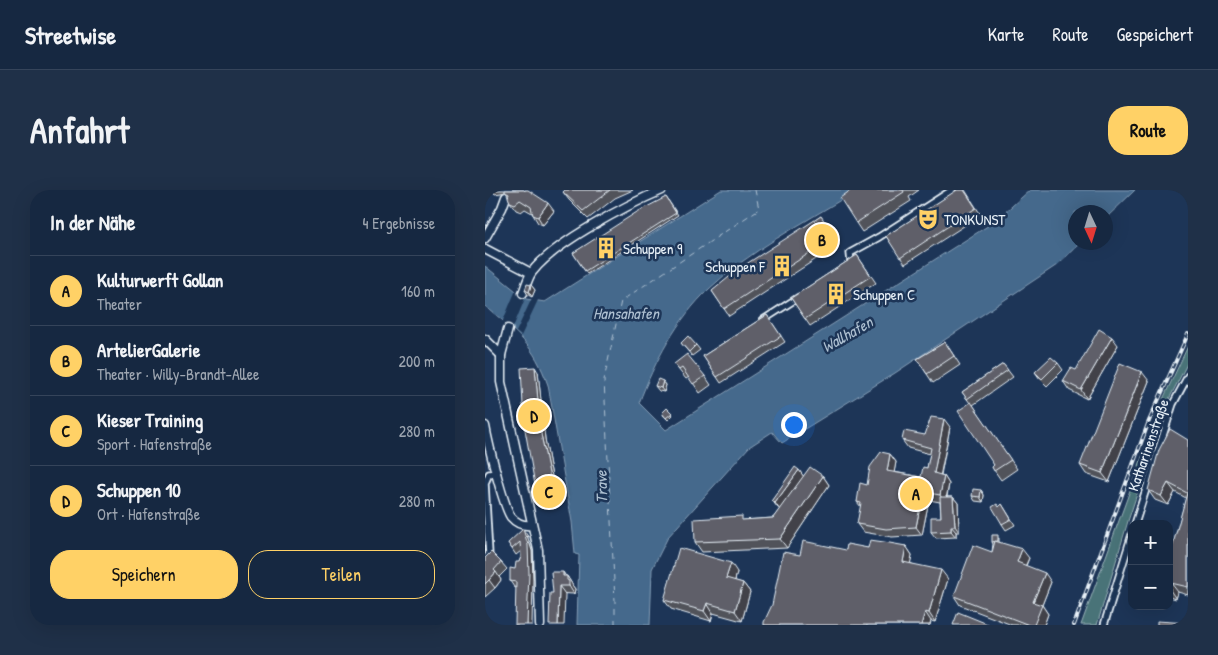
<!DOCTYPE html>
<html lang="de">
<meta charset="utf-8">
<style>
:root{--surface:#162841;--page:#1f3048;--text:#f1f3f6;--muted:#9ea6b1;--line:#35445a;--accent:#ffd166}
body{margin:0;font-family:"Patrick Hand",sans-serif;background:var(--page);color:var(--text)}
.controls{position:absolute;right:15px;bottom:15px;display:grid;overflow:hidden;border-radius:10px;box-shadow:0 5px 20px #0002}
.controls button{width:45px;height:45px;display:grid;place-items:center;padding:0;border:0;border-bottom:1px solid var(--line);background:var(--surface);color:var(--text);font:25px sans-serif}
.compass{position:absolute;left:583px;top:15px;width:45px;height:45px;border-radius:50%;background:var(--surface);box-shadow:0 5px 20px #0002;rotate:176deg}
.you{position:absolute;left:308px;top:234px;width:18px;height:18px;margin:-12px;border:4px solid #fff;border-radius:50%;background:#1a73e8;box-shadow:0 0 0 8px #1a73e833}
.badge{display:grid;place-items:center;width:32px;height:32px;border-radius:50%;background:var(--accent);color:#111;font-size:16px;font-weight:700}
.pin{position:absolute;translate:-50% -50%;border:2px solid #fff;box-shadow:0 1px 5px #0006}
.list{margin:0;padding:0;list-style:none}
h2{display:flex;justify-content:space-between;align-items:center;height:65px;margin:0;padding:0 20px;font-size:21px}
h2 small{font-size:16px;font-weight:400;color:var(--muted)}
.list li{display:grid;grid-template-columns:32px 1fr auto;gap:15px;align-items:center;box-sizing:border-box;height:70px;padding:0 20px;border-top:1px solid var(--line)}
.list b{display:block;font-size:19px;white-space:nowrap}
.list p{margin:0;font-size:16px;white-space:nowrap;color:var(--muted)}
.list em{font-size:16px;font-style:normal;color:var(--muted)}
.actions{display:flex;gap:10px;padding:15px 20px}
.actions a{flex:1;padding:11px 0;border:1px solid var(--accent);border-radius:20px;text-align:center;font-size:18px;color:var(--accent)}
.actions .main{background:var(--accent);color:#111}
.map{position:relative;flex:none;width:703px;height:435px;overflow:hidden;border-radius:20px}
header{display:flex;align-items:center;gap:30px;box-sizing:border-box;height:70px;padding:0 25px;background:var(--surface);border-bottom:1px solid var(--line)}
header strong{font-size:24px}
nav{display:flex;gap:28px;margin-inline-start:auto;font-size:18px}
.intro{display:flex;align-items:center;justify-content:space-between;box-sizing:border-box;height:120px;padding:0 30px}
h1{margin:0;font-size:35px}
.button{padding:12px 22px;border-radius:20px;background:var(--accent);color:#111;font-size:18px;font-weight:700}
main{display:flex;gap:30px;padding:0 30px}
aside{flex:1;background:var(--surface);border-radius:20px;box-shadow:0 5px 20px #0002}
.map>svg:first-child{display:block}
.green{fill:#4a7378;stroke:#99b2b8}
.water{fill:#44698c;stroke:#869fb7}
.pier{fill:#1d3557}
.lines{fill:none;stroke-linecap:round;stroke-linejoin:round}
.ferry{stroke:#afc1d2;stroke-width:1;stroke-dasharray:6 5;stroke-linecap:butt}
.secondary-tunnel{stroke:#3b516f;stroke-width:8;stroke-dasharray:8 4;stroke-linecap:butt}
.street-casing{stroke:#e8f1f8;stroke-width:9}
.secondary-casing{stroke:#e8f1f8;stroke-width:11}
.street{stroke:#1d3557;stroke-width:5.5}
.secondary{stroke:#1d3557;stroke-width:8}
.rail-casing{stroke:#e8f1f8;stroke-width:4}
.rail{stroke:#1d3557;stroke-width:2;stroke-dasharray:5.5;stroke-linecap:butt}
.wall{fill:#51525a;stroke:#e8f1f8}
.shaded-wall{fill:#42424a;stroke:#e8f1f8}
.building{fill:#5e5f69;stroke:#e8f1f8}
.labels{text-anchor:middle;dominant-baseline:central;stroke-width:5;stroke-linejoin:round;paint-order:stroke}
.poi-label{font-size:15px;fill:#e8f1f8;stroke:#1d3557;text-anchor:start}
.street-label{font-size:15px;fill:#e8f1f8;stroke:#1d3557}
.water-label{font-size:16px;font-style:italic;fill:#afc1d2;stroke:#1d3557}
</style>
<header>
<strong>Streetwise</strong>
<nav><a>Karte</a><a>Route</a><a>Gespeichert</a></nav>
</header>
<div class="intro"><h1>Anfahrt</h1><a class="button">Route</a></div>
<main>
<aside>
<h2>In der Nähe<small>4 Ergebnisse</small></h2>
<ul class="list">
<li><span class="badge">A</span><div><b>Kulturwerft Gollan</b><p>Theater</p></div><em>160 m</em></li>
<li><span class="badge">B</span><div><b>ArtelierGalerie</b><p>Theater · Willy-Brandt-Allee</p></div><em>200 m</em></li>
<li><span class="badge">C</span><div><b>Kieser Training</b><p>Sport · Hafenstraße</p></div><em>280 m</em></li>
<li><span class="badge">D</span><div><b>Schuppen 10</b><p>Ort · Hafenstraße</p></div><em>280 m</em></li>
</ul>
<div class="actions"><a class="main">Speichern</a><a>Teilen</a></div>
</aside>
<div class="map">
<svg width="703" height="435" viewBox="0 0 703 435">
<rect width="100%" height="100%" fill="#1d3557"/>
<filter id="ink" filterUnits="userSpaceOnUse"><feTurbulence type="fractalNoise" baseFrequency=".02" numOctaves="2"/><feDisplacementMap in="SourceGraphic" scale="10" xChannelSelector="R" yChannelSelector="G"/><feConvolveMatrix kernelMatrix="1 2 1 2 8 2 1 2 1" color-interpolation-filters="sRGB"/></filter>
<g filter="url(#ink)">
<!-- green -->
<path class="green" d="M703,156V172L683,211L643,331L612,435H596L679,207Z"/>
<!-- water -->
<path class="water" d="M236,0H374L364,5C317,34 264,61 224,99C192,129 169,173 154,213L181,240L509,32L545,0H650L621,28L620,22H590V52L595,53L572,75L410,183L297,253L287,242L264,257L183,347L167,379L165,435H92L94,365L90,364L87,332L63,195C49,155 32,142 0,116V76L41,109L60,112Z"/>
<!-- pier -->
<g class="pier">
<path d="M31,100L41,106L27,140L17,133Z"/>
<path d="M47,108L53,110L36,146L31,142Z"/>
</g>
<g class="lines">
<!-- ferry -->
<path class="ferry" d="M130,435V411L119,190L136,111L274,19L270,0"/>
<!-- secondary-tunnel -->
<path class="secondary-tunnel" d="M16,5L17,0"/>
<!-- street casing -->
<g class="street-casing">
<g id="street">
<path d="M366,73L365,63L394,47L467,0"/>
<path d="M278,130L314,107"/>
<path d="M650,334L688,214L703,186"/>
<path d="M0,370L4,364L0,293L4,284L12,283"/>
<path d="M619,435L647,344"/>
</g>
</g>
<!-- secondary casing -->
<g class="secondary-casing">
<g id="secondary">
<path d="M0,48L17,18L21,7"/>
<path d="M0,59L46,83"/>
<path d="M38,103C41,96 43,87 47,82C70,52 142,15 177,0"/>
<path d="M23,139L16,165V192L53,360L55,435"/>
<path d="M0,149L16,165"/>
<path d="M0,236C3,253 18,315 26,327C32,334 39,336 47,335"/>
</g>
</g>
<!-- street -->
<use href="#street" class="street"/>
<!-- secondary -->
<use href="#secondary" class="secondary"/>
<!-- rail casing -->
<g class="rail-casing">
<path id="rail" d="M589,435L664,231L703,144"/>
</g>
<!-- rail -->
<use href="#rail" class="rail"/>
</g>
<!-- wall -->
<g class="wall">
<path d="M7,0H39L69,21L58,35L53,33L47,23L40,19L36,22L31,20L25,12L23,6L21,2L10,4Z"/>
<path d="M80,0H148L130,8L103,29L84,10L78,2Z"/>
<path d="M366,0H434L424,7L426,11L377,42L371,33Z"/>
<path d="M480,0L496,25L420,74L401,46Z"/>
<path d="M181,7L193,25L102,84L88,63Z"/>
<path d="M336,26L354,54L244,126L227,101Z"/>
<path d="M372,65L391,93L325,136L306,108Z"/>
<path d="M46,95L50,100L47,107L43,105L40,100Z"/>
<path d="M282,125L300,152L236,193L218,166Z"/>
<path d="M460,152L475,175L448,193L432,169Z"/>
<path d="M196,153L211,155L215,160L207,166Z"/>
<path d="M633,155L602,209L584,200L578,191L591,180Z"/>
<path d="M573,173L578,180L562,196L555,189L550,182Z"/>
<path d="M189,174L220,186L226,195L215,203L204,187L201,189Z"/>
<path d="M518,174L528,187L488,215L532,279L516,290L507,277L509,275L485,213L477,202Z"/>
<path d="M53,182L60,249L71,308L55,311L52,306Z"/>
<path d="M178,191L181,195L179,202L174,201L170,196Z"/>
<path d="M664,191L624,292L601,284L595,275Z"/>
<path d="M182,218L188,225L183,230L178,225Z"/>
<path d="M465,237L456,285L459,286L464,294L462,307H468L473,313L474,342H471V347L451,348L446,342L456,327L455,312L444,310L437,345L407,347L378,342L372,334L376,317L372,312L382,295L405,264L411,272L409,282L436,287L442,278L445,264L423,258L417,250L440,245Z"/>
<path d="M703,250V405L693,402L691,409L684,407V369L701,308L690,302L683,315L670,310L663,300Z"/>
<path d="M314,280L318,286H338L344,295L302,358L217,362L210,352L259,330L288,328L295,319L292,317L287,310Z"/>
<path d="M496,300L499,305L498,312L490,311L487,306Z"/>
<path d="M517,314L530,335L521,340L517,334Z"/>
<path d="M42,345L47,361L48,389L31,398L29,397L25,391L30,379L34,372L36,367V361L31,365L23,353Z"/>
<path d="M514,348V352L544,368L541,376L566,392L557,415L563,424L559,435H527L475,415L469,406L507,362L508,354L507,352Z"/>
<path d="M421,356L427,365L425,373L463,389L450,432L446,431L445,435H279L315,365L383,358Z"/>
<path d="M0,368L16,372L22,379L14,387L16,390L10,398L0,407Z"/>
<path d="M78,382L80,386H82L87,394V395L90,399L89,404L68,403Z"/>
<path d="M252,382L250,391L258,393L265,402L257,431L228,423L226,431L186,419L179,410Z"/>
</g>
<!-- shaded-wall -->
<g class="shaded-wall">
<path d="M63,13L69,21L58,35L53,27Z"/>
<path d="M46,95L50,100L47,107L44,102Z"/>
<path d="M627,147L633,155L602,209L596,200Z"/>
<path d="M50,177L53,182L60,249L71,308L68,303L56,244Z"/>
<path d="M657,182L664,191L624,292L617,283Z"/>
<path d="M178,191L181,195L179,202L176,198Z"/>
<path d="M459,229L465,237L454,292L449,283Z"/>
<path d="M405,264L411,272L408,289L402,281Z"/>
<path d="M314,280L319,287L295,320L290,313Z"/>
<path d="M338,286L344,295L302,358L295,349Z"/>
<path d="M459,286L464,294L460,314L455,305Z"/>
<path d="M683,293L690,302L683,315L676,306Z"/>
<path d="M496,300L499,305L498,312L495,307Z"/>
<path d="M438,302L444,310L437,345L431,337Z"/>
<path d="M468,307L473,313L474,342L470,336Z"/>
<path d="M466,336L471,342V347L466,341Z"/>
<path d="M38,339L42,345L47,361L48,389L47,435H42Z"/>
<path d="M421,356L427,365L424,381L418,372Z"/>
<path d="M537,359L544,368L538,381L532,372Z"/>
<path d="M246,373L252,382L248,398L241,388Z"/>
<path d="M456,380L463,389L450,432L444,423Z"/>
<path d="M11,382L16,390L10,398L4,390Z"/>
<path d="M78,382L82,388V386L87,394V395L90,399L89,404L78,386Z"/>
<path d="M560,383L566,392L557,415L563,424L559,435H549L548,412Z"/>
<path d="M258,393L265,402L257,431L250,421Z"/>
<path d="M686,393L693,402L691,409L685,400Z"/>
<path d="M74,396L80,404L79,435H73Z"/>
<path d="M222,413L228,423L226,431L219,421Z"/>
<path d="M440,422L446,431L445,435H436Z"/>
</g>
<!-- building -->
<g class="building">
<path d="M20,0H39L40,1V0H43L63,13L53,27L48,25L46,17L35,10L30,14L25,12L23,7L24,4L20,2Z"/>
<path d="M80,0H125L98,21L78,2Z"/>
<path d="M366,0H418L419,2L371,33L355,8Z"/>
<path d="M472,0H479L491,18L415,68L401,46Z"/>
<path d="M181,7L191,23L100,81L88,63L152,22Z"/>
<path d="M336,26L349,47L239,119L227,101L255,78Z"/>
<path d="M372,65L386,86L320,129L306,108Z"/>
<path d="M42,94L46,95L44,102L40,100Z"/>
<path d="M282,125L296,146L232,187L218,166Z"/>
<path d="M614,139L627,147L596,200L578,191L586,178L591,180Z"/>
<path d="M203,146L211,155L204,162L196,153Z"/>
<path d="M460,152L469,166L442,184L432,169Z"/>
<path d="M202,164L220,186L208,194L197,178L194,180L189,174Z"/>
<path d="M566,167L573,173L557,189L550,182Z"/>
<path d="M635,173L657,182L617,283L595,275Z"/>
<path d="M518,174L523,180L482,209L477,202Z"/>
<path d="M50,177L56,244L68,303L52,306L39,234L36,178Z"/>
<path d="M173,189L178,191L176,198L170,196Z"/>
<path d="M486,212L526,270L509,281L507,277L509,275L473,221Z"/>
<path d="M182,218L187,223L181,228L177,223Z"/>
<path d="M446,227L459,229L449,283L459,286L455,305L438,302L431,337L401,339L372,334L376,313L372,312L375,293L382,295L385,277L396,262L405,264L402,281L436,287L438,277L442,278L446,258L417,250L419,241L440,245Z"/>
<path d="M685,239L703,250V397L686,393L685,400L684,369L702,303L683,293L676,306L663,300L674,260Z"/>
<path d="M310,277L314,280L290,313L287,310Z"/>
<path d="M325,277L338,286L295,349L210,352L209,329L257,326V330L288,328Z"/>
<path d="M488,299L496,300L495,307L487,306Z"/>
<path d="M455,307H468L470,336H466V341L446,342V327H456Z"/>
<path d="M512,314L514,317L517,314L526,329L517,334L507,317Z"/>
<path d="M38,339L43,355L44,383L42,435H30L31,392L25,391V378L30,379L31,372H34L36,367L35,352L27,359L23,353Z"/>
<path d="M507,345H513V351L507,352Z"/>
<path d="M385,350L399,352L421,356L418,372L456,380L444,423L440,422L436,435H279V432L287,415L298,362L315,365L318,351L361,360L362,354L383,358Z"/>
<path d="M510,351L537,359L532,372L560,383L548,412L557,415L549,435H544L469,406L488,355L507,362Z"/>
<path d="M194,358L246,373L241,388L258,393L250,421L222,413L219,421L179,410Z"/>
<path d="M6,362L16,372L9,380L11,382L4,390L0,394V368Z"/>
<path d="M66,382H78V386H82V390L84,391V396H74L73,435H64L65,403H68Z"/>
<path d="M473,422L505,435H468Z"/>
<path d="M672,431L703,433V435H672Z"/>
</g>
</g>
<!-- icons -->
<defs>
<g id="theatre-bare" transform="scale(1.725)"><path d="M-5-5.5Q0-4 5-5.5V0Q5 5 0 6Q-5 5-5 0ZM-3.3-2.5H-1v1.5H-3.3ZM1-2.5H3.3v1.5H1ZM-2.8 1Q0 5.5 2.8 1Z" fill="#ffd166" stroke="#1d3557" stroke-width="2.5" paint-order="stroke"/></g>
<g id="building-bare" transform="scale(1.725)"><path d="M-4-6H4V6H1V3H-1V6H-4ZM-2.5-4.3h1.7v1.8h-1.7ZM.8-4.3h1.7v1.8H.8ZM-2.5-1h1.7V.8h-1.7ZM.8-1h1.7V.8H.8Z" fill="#ffd166" stroke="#1d3557" stroke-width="2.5" paint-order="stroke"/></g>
</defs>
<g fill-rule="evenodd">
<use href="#theatre-bare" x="443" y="29"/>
<use href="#building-bare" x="121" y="58"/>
<use href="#building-bare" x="297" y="76"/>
<use href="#building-bare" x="351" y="104"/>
</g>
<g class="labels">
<!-- poi labels -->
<g class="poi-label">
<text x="459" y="29">TONKUNST</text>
<text x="138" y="58">Schuppen 9</text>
<text x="280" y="76" text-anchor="end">Schuppen F</text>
<text x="368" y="104">Schuppen C</text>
</g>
<!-- street labels -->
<g class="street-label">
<text transform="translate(663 255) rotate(-71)">Katharinenstraße</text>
</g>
<!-- water labels -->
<g class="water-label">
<text x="141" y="123">Hansahafen</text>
<text transform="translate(362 144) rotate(-30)">Wallhafen</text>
<text transform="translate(116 297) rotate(-91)">Trave</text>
</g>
</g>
</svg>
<div class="controls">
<button>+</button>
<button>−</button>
</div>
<svg class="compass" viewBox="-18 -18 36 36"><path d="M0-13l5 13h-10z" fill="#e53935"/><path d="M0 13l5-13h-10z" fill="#9ea6b1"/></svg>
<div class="you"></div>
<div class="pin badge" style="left:431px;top:304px">A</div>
<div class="pin badge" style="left:337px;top:50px">B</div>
<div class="pin badge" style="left:64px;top:302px">C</div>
<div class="pin badge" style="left:49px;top:226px">D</div>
</div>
</main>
